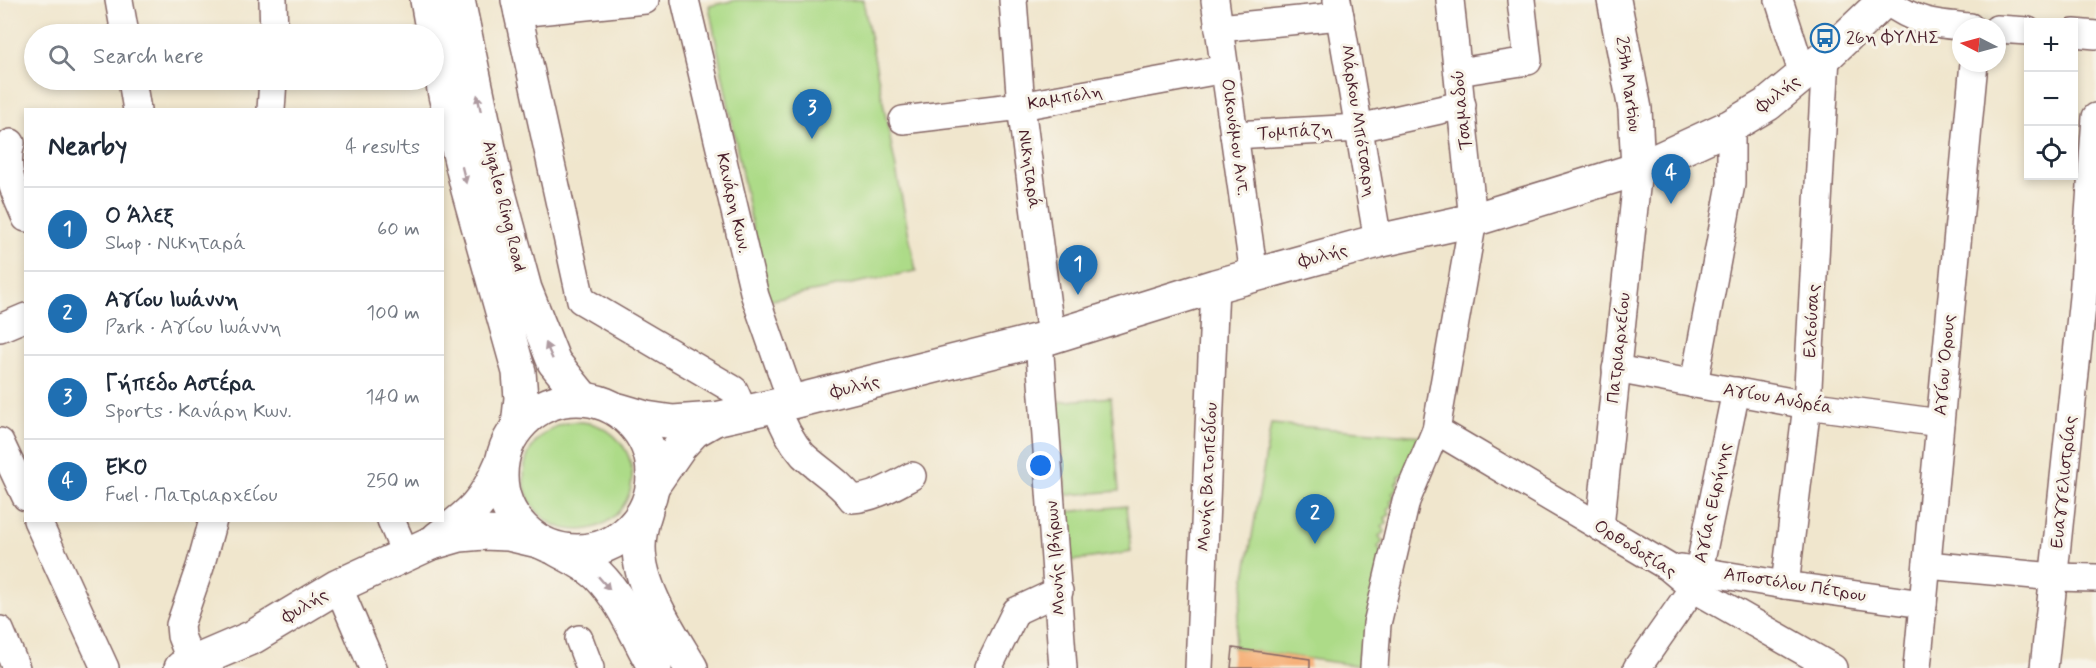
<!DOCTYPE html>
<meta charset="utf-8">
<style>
:root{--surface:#fff;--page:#f6f6f7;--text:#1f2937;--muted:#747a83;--line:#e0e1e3;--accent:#1f6fb2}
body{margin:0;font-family:Mynerve,sans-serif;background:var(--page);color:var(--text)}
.controls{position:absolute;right:18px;top:18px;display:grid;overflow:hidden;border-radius:0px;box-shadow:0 3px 9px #0003}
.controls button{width:54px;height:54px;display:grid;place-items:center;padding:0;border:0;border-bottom:2px solid var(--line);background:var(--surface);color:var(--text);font:30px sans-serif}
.compass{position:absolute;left:1952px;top:18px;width:54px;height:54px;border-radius:50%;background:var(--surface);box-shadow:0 3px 9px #0003;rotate:276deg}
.you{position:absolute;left:1041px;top:466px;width:21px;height:21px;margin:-15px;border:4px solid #fff;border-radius:50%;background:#1a73e8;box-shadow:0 0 0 9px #1a73e833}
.badge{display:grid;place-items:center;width:39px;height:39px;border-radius:50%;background:var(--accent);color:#fff;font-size:20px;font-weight:700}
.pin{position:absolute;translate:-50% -50px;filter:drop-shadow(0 2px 3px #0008)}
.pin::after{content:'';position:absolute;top:32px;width:21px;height:18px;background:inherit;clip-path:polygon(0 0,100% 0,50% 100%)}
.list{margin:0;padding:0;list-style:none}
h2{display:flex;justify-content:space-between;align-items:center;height:78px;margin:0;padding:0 24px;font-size:26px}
h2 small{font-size:20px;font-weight:400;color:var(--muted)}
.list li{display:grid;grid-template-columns:39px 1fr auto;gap:18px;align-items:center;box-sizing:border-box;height:84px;padding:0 24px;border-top:2px solid var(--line)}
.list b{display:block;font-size:22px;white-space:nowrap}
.list p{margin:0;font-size:20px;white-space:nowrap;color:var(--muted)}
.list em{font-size:20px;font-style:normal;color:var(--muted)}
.icon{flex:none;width:33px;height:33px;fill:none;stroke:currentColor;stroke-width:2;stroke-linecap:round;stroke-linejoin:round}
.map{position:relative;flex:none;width:2096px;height:668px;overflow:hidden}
.search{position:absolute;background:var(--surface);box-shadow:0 3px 9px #0003;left:24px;top:24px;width:420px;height:66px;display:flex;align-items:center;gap:15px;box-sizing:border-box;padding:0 21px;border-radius:33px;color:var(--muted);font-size:22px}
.panel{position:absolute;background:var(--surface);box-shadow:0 3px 9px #0003;left:24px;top:108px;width:420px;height:414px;border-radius:0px}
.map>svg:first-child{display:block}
.green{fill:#addb88;stroke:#7c7d5a;stroke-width:1.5}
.building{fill:#f6b078}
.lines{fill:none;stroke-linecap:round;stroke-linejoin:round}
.minor-casing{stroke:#846564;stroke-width:30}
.major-casing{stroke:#846564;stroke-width:36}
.minor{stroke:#fff;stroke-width:27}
.major{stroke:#fff;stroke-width:33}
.oneway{fill:#ae9aa0}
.labels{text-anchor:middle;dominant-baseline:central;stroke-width:6;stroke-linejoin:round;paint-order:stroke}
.poi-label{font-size:18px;fill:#4a1f2b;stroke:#f7f3e8;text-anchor:start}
.street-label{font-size:18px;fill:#4a1f2b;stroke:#f7f3e8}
</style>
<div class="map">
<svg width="2096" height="668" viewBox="0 0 2096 668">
<rect width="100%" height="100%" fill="#f7f3e8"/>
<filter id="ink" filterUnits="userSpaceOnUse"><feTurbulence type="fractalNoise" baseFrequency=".0167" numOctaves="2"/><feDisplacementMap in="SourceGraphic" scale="12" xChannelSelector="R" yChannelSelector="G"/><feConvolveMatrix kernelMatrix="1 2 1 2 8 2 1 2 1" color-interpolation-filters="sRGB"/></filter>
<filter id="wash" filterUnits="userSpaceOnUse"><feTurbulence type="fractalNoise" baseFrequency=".008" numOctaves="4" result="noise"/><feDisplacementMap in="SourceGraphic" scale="24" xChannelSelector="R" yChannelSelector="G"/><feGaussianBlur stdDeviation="1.35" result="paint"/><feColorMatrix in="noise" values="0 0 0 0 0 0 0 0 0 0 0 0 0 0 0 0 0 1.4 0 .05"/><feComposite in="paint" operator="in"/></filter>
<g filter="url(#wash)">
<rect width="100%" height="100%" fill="#f0e6cd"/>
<!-- green -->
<g class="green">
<path d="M736,0H863L916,271L767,301L709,6Z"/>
<path d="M1111,397L1119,491L1067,495L1057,402Z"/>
<circle cx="578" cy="476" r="54"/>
<path d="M1271,424L1422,436L1413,465L1398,477L1399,480L1396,483L1398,487L1392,493L1395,497L1390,501L1393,505L1388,509L1390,514L1385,518L1387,523L1382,526L1385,532L1379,536L1383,542L1378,547L1381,552L1389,547L1360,666L1233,648Z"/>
<path d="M1126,506L1131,552L1072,561L1065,512Z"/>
</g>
<g id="blocks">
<!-- building -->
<path class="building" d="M1233,648L1310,659V668H1231Z"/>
</g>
</g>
<g filter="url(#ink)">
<use href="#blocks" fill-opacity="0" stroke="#846564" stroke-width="1.5"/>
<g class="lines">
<!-- minor casing -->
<g class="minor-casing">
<g id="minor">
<path d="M119,0L125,34"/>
<path d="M273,0L274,34"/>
<path d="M515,0L581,300L734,390L744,413"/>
<path d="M685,0L755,296L792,402"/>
<path d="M1013,0L1021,106L1051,337"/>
<path d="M1215,0L1254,275"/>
<path d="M1337,0L1378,241"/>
<path d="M1779,0L1803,75"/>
<path d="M1885,0C1916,23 1933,24 1970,27"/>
<path d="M518,13L645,0"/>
<path d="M1219,28L1340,16"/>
<path d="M1997,29L2028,31"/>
<path d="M2074,33L2096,35"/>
<path d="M1458,72L1528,61L1521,0"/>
<path d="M132,80L137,110"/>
<path d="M271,110L273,80"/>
<path d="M903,120L1021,106L1225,69"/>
<path d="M1234,135L1359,128L1462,105"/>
<path d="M11,143C3,170 15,193 26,218"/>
<path d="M0,328L26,317"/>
<path d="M1039,341L1063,668"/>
<path d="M1616,369L1807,405L1940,423"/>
<path d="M1694,384L1731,184V126"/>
<path d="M776,406C782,424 790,440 803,455C819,470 839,481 852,499C874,498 893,486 912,476"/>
<path d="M1436,430L1668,567L1693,588L1833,668"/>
<path d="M0,442L26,497"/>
<path d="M37,520L105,668"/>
<path d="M391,520L406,555"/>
<path d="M1600,527L1638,169"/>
<path d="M1927,565L2054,577L2096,578"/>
<path d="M1681,568L1785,585L1923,604"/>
<path d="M1785,585L1807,405L1826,56"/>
<path d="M338,586L373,668"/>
<path d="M0,630L16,668"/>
<path d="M579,639L590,668"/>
<path d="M192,664L181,636L180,625L200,567L213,520"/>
<path d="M988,668L1016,611L1059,591"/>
<path d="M1199,668L1215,286"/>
<path d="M1374,668L1377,624L1406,501L1436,430L1473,220L1450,0"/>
<path d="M1637,668L1693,588L1699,570L1736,391"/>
<path d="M1917,668L1974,63"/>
<path d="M2044,668L2083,297L2096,117"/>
</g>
</g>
<!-- major casing -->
<g class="major-casing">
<g id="major">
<path d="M427,0L433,34"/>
<path d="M458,0L496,182L525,289L554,362L583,398"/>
<path d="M1614,0L1635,109L1638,169"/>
<path d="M434,36L445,95L468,190L519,372L521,398L518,426"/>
<circle cx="577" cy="475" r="76"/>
<path d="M619,410L646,418L673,422L715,419L792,402L1051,337L1215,286L1378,241L1473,220L1638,169L1731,126L1768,104L1826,56L1885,0"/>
<path d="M653,485L680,446L694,431L715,419"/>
<path d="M646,510C642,522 639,534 639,547C639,588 671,634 691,668"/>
<path d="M438,538C471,514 485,502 501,464"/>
<path d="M558,550C571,557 586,564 598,575C624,601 637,637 655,668"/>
<path d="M181,668L253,637L338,586L429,544L460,535L483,533L508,534L538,541"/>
</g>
</g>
<!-- minor -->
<use href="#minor" class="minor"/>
<!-- major -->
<use href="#major" class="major"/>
</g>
<!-- one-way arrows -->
<defs><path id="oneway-solid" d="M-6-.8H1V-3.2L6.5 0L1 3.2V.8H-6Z" transform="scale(1.5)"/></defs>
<g class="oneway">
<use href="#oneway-solid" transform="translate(479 103) rotate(-102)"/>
<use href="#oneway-solid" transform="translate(464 175) rotate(76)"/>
<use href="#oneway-solid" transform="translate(549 351) rotate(-114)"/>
<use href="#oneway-solid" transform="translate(604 583) rotate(49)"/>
</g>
</g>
<!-- icons -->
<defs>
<g id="bus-ring" transform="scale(1.5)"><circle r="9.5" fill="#f7f3e8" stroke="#1f6fb2" stroke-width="1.5"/><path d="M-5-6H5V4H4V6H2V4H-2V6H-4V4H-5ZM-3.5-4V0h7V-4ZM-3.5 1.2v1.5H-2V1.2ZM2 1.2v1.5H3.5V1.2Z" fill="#1f6fb2"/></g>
</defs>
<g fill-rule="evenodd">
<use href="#bus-ring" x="1825" y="38"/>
</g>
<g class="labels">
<!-- poi labels -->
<g class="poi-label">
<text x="1846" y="38">26η ΦΥΛΗΣ</text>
</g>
<!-- street labels -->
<g class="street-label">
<text transform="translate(1628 84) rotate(82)">25th Martiou</text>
<text transform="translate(1778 94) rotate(-37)">Φυλής</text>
<text transform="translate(1065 98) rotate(-10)">Καμπόλη</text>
<text transform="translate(1462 110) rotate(-96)">Τσαμαδού</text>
<text transform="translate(1358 121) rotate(81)">Μάρκου Μπότσαρη</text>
<text transform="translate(1295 132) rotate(-3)">Τομπάζη</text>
<text transform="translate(1235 137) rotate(82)">Οικονόμου Αντ.</text>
<text transform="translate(1029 169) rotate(82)">Νικηταρά</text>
<text transform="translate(733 203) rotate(77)">Κανάρη Κων.</text>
<text transform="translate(504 206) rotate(76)">Aigaleo Ring Road</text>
<text transform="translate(1323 256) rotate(-15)">Φυλής</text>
<text transform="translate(1812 321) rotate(-87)">Ελεούσας</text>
<text transform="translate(1619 348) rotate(-84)">Πατριαρχείου</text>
<text transform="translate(1945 365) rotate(-85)">Αγίου Όρους</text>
<text transform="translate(855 387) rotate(-14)">Φυλής</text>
<text transform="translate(1778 399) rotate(10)">Αγίου Ανδρέα</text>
<text transform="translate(1208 477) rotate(-87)">Μονής Βατοπεδίου</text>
<text transform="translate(2064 482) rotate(-84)">Ευαγγελιστρίας</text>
<text transform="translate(1713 503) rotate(-78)">Αγίας Ειρήνης</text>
<text transform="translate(1635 549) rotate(32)">Ορθοδοξίας</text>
<text transform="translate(1056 558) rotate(-94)">Μονής Ιβήρων</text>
<text transform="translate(1795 585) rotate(9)">Αποστόλου Πέτρου</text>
<text transform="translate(305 606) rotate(-31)">Φυλής</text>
</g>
</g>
</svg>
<div class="controls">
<button>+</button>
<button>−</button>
<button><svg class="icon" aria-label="locate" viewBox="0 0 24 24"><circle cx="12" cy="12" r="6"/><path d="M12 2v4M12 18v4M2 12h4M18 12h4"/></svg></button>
</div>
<svg class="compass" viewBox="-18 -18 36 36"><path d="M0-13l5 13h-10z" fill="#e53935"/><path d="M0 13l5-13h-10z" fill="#747a83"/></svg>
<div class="you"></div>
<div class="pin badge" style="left:1078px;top:295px">1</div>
<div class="pin badge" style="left:1315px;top:544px">2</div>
<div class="pin badge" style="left:812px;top:139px">3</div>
<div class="pin badge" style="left:1671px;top:204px">4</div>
<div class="search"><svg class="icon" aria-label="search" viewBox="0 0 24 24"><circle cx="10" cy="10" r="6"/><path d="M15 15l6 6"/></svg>Search here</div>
<section class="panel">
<h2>Nearby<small>4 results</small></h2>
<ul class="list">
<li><span class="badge">1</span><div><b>Ο Άλεξ</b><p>Shop · Νικηταρά</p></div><em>60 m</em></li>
<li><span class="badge">2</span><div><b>Αγίου Ιωάννη</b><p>Park · Αγίου Ιωάννη</p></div><em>100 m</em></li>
<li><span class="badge">3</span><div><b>Γήπεδο Αστέρα</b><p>Sports · Κανάρη Κων.</p></div><em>140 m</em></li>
<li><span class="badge">4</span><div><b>EKO</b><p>Fuel · Πατριαρχείου</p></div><em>250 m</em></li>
</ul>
</section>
</div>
